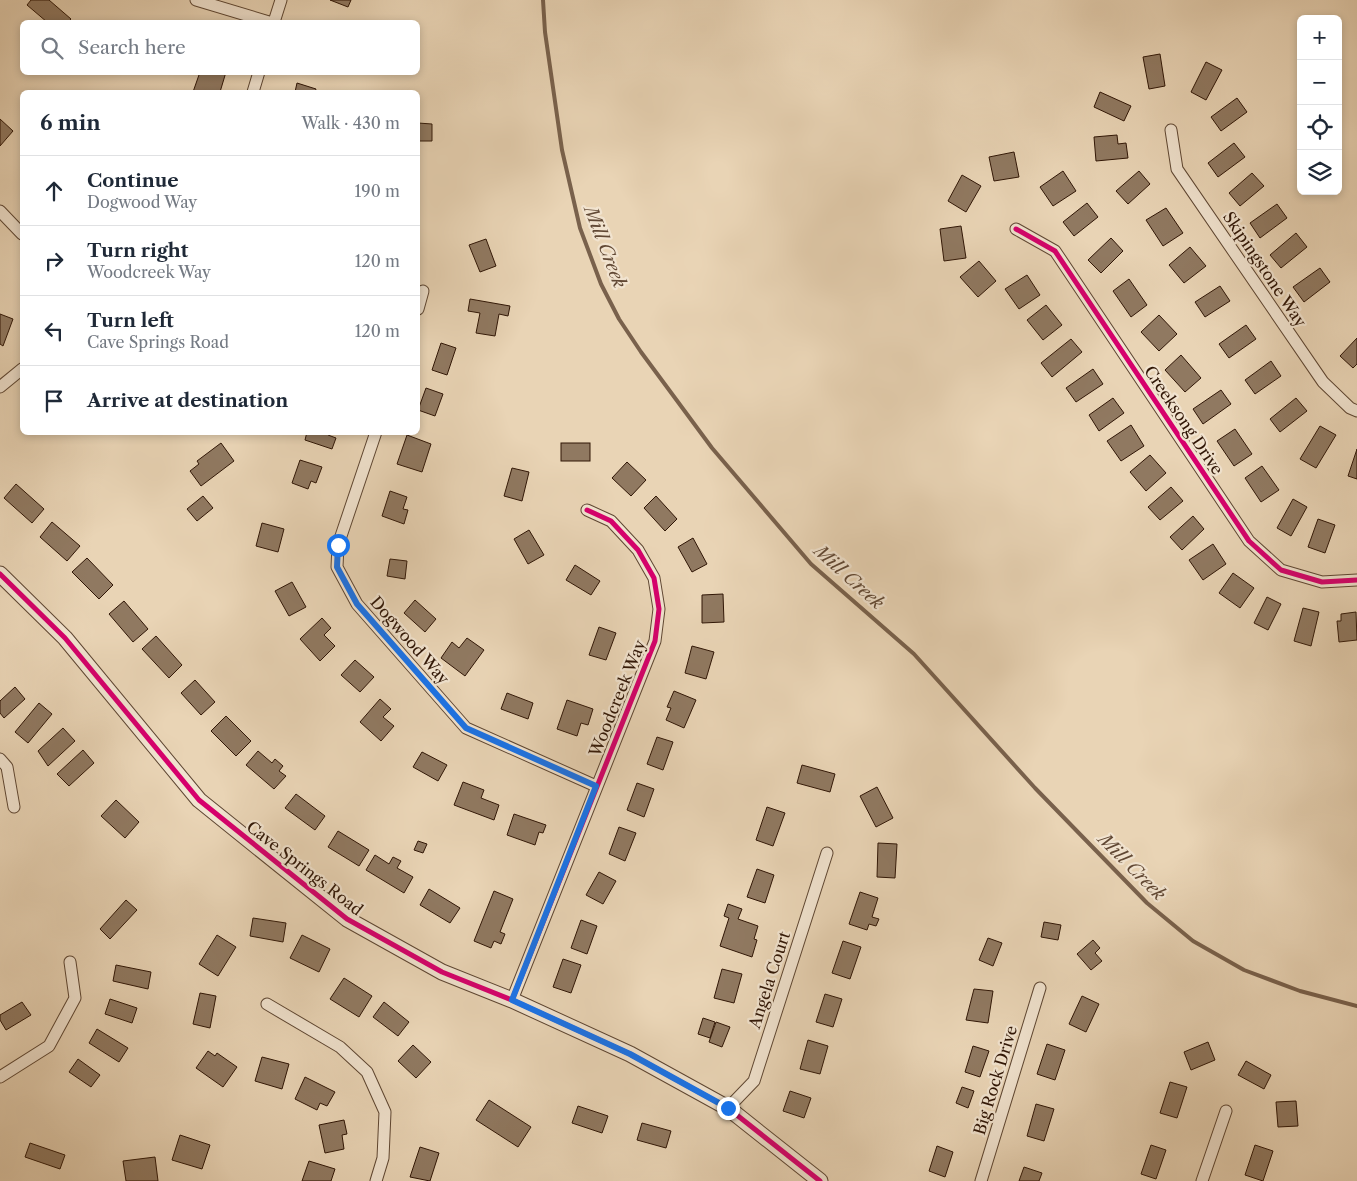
<!DOCTYPE html>
<meta charset="utf-8">
<style>
:root{--surface:#fff;--page:#f2f2f3;--text:#1f2937;--muted:#747a83;--line:#e0e1e3}
body{margin:0;font-family:"Libre Caslon Text",serif;background:var(--page);color:var(--text)}
.controls{position:absolute;right:15px;top:15px;display:grid;overflow:hidden;border-radius:8px;box-shadow:0 2px 8px #0003}
.controls button{width:45px;height:45px;display:grid;place-items:center;padding:0;border:0;border-bottom:1px solid var(--line);background:var(--surface);color:var(--text);font:25px sans-serif}
.stop{position:absolute;width:15px;height:15px;margin:-11px;border:4px solid #1a73e8;border-radius:50%;background:#fff}
.stop.end{background:#1a73e8;border-color:#fff;box-shadow:0 1px 5px #0008}
.list{margin:0;padding:0;list-style:none}
h2{display:flex;justify-content:space-between;align-items:center;height:65px;margin:0;padding:0 20px;font-size:21px}
h2 small{font-size:16px;font-weight:400;color:var(--muted)}
.list li{display:grid;grid-template-columns:32px 1fr auto;gap:15px;align-items:center;box-sizing:border-box;height:70px;padding:0 20px;border-top:1px solid var(--line)}
.list b{display:block;font-size:19px;white-space:nowrap}
.list p{margin:0;font-size:16px;white-space:nowrap;color:var(--muted)}
.list em{font-size:16px;font-style:normal;color:var(--muted)}
.icon{flex:none;width:28px;height:28px;fill:none;stroke:currentColor;stroke-width:2;stroke-linecap:round;stroke-linejoin:round}
.map{position:relative;flex:none;width:1357px;height:1181px;overflow:hidden}
.search{position:absolute;background:var(--surface);box-shadow:0 2px 8px #0003;left:20px;top:20px;width:400px;height:55px;display:flex;align-items:center;gap:12px;box-sizing:border-box;padding:0 18px;border-radius:8px;color:var(--muted);font-size:19px}
.panel{position:absolute;background:var(--surface);box-shadow:0 2px 8px #0003;left:20px;top:90px;width:400px;height:345px;border-radius:8px}
.map>svg:first-child{display:block}
.lines{fill:none;stroke-linecap:round;stroke-linejoin:round}
.stream{stroke:#79614c;stroke-width:4}
.building{fill:#907961;stroke:#301606}
.minor-casing{stroke:#5e4632;stroke-width:13}
.tertiary-casing{stroke:#5e4632;stroke-width:17}
.minor{stroke:#f1e3cf;stroke-width:11}
.tertiary{stroke:#f1e3cf;stroke-width:15}
.cycleway-casing{stroke:#f1e3cf;stroke-width:8}
.cycleway{stroke:#d6006c;stroke-width:5}
.route{stroke:#1a73e8;stroke-width:6}
.labels{text-anchor:middle;dominant-baseline:central;stroke-width:4.5;stroke-linejoin:round;paint-order:stroke}
.street-label{font-size:16px;fill:#301606;stroke:#f1e3cf}
.water-label{font-size:18px;font-style:italic;fill:#614834;stroke:#f1e3cf}
</style>
<div class="map">
<svg width="1357" height="1181" viewBox="0 0 1357 1181">
<rect width="100%" height="100%" fill="#e9d4b5"/>
<filter id="stains"><feTurbulence type="fractalNoise" baseFrequency=".004" numOctaves="4"/><feColorMatrix values="0 0 0 0 .2 0 0 0 0 .09 0 0 0 0 .02 0 0 0 .5 -.17"/></filter>
<radialGradient id="worn" r=".72"><stop offset=".6" stop-color="#630" stop-opacity="0"/><stop offset="1" stop-color="#630" stop-opacity=".3"/></radialGradient>
<g class="lines">
<!-- stream -->
<path class="stream" d="M543,0L545,32L562,150L580,228L601,284L619,319L641,352L712,448L811,564L914,654L1035,788L1147,903L1193,941L1244,970L1300,991L1357,1006"/>
</g>
<!-- building -->
<g class="building">
<path d="M31,0H49L71,19L68,22H47L27,5Z"/>
<path d="M330,0H351L348,7Z"/>
<path d="M1160,54L1165,86L1149,89L1143,57Z"/>
<path d="M1206,62L1222,70L1206,100L1191,92Z"/>
<path d="M200,72H226L220,92H193Z"/>
<path d="M297,83L316,89L315,92H295Z"/>
<path d="M1100,92L1131,106L1124,121L1094,107Z"/>
<path d="M1237,98L1247,112L1221,131L1211,117Z"/>
<path d="M0,119L13,131L0,146Z"/>
<path d="M418,123L432,124V141H418Z"/>
<path d="M1117,135L1118,144L1126,143L1128,158L1096,161L1094,137Z"/>
<path d="M1234,143L1245,157L1218,177L1208,163Z"/>
<path d="M1014,152L1019,177L994,181L989,157Z"/>
<path d="M1063,171L1076,191L1053,206L1040,187Z"/>
<path d="M1139,171L1150,184L1128,204L1116,191Z"/>
<path d="M1252,173L1264,186L1240,206L1229,193Z"/>
<path d="M962,175L981,186L966,212L948,201Z"/>
<path d="M1087,203L1098,217L1074,236L1063,222Z"/>
<path d="M1277,204L1287,218L1260,238L1250,223Z"/>
<path d="M1166,208L1183,233L1163,246L1146,220Z"/>
<path d="M961,226L966,258L944,261L940,229Z"/>
<path d="M1296,233L1307,247L1281,268L1270,255Z"/>
<path d="M1111,238L1123,251L1101,273L1088,260Z"/>
<path d="M486,239L496,266L480,272L469,245Z"/>
<path d="M1190,247L1206,266L1184,283L1169,265Z"/>
<path d="M979,261L996,281L978,297L960,277Z"/>
<path d="M1320,268L1330,282L1304,302L1293,287Z"/>
<path d="M1027,275L1040,295L1019,309L1005,289Z"/>
<path d="M1129,279L1147,305L1131,317L1113,291Z"/>
<path d="M1220,286L1230,301L1205,317L1195,302Z"/>
<path d="M470,299L510,306L508,316L499,314L495,336L476,333L480,313L468,311Z"/>
<path d="M1046,305L1062,325L1043,340L1027,320Z"/>
<path d="M0,314L13,319L3,346L0,344Z"/>
<path d="M1159,315L1177,334L1159,351L1141,332Z"/>
<path d="M1246,325L1256,339L1229,358L1219,344Z"/>
<path d="M1357,338V364L1353,368L1340,356Z"/>
<path d="M1071,339L1082,352L1052,377L1041,363Z"/>
<path d="M441,343L456,348L447,375L432,370Z"/>
<path d="M1181,355L1201,378L1185,392L1165,370Z"/>
<path d="M1271,361L1281,376L1255,394L1245,380Z"/>
<path d="M1093,369L1103,384L1076,402L1066,388Z"/>
<path d="M426,388L443,394L435,416L418,410Z"/>
<path d="M1221,390L1231,404L1203,424L1193,409Z"/>
<path d="M1113,398L1124,413L1099,431L1089,415Z"/>
<path d="M1296,398L1307,411L1280,432L1270,419Z"/>
<path d="M1131,425L1144,446L1121,461L1107,441Z"/>
<path d="M1320,426L1336,435L1316,468L1300,459Z"/>
<path d="M1235,429L1252,454L1234,466L1217,441Z"/>
<path d="M307,432H329L328,435L336,438L332,449L305,440Z"/>
<path d="M407,435L431,444L422,472L397,464Z"/>
<path d="M221,443L234,461L201,486L190,471L199,464L197,461Z"/>
<rect x="561" y="443" width="29" height="18"/>
<path d="M1357,449V479L1348,476Z"/>
<path d="M1150,455L1166,473L1146,491L1130,472Z"/>
<path d="M300,460L322,467L316,483L311,481L308,489L292,483Z"/>
<path d="M627,462L646,480L631,496L612,478Z"/>
<path d="M1262,466L1279,490L1261,502L1245,478Z"/>
<path d="M512,468L529,472L522,501L504,496Z"/>
<path d="M16,484L44,509L32,523L4,498Z"/>
<path d="M1171,487L1183,501L1160,520L1148,507Z"/>
<path d="M390,491L407,497L403,509L408,510L404,524L382,516Z"/>
<path d="M203,496L213,508L197,521L187,509Z"/>
<path d="M656,496L677,519L665,531L644,508Z"/>
<path d="M1293,499L1307,507L1291,536L1277,528Z"/>
<path d="M1193,516L1204,529L1182,550L1170,537Z"/>
<path d="M1318,519L1335,525L1325,553L1308,547Z"/>
<path d="M52,522L80,546L67,561L40,537Z"/>
<path d="M262,523L284,529L278,552L256,546Z"/>
<path d="M529,530L544,555L528,564L514,539Z"/>
<path d="M693,538L707,564L692,572L678,547Z"/>
<path d="M1213,544L1226,564L1203,580L1189,560Z"/>
<path d="M87,558L113,585L99,599L72,572Z"/>
<path d="M390,559L407,561L405,579L387,576Z"/>
<path d="M575,565L600,581L591,595L566,580Z"/>
<path d="M1233,573L1254,588L1240,608L1219,593Z"/>
<path d="M292,582L306,607L289,616L275,591Z"/>
<path d="M723,594L724,622L702,623V595Z"/>
<path d="M1267,597L1281,604L1268,630L1254,623Z"/>
<path d="M415,600L436,619L425,632L404,613Z"/>
<path d="M124,601L148,629L133,642L109,614Z"/>
<path d="M1303,608L1319,612L1311,646L1294,641Z"/>
<path d="M1356,612L1357,640L1339,642L1337,621H1341V614Z"/>
<path d="M322,618L331,628L324,635L335,646L320,661L300,639Z"/>
<path d="M599,627L616,633L606,660L589,655Z"/>
<path d="M156,636L182,665L169,678L142,649Z"/>
<path d="M467,638L484,650L465,676L441,658L452,642L459,648Z"/>
<path d="M692,646L714,652L706,679L685,673Z"/>
<path d="M355,660L374,677L360,692L341,675Z"/>
<path d="M195,680L215,702L201,715L181,693Z"/>
<path d="M15,687L25,699L4,718L0,713V701Z"/>
<path d="M674,691L696,700L684,728L666,720L671,708L667,707Z"/>
<path d="M507,693L533,703L528,719L501,709Z"/>
<path d="M380,699L391,709L383,717L394,726L381,741L360,722Z"/>
<path d="M567,700L593,709L588,725L581,723L577,736L557,729Z"/>
<path d="M39,703L52,714L28,743L15,732Z"/>
<path d="M226,716L251,741L236,756L211,731Z"/>
<path d="M63,728L75,741L48,766L38,751Z"/>
<path d="M657,737L673,742L663,770L647,764Z"/>
<path d="M83,750L94,763L69,786L57,774Z"/>
<path d="M258,751L272,763L275,759L283,766L279,771L286,776L274,789L246,765Z"/>
<path d="M422,752L447,765L438,781L413,767Z"/>
<path d="M802,765L835,774L830,792L797,783Z"/>
<path d="M463,782L484,790L481,798L499,805L494,820L454,805Z"/>
<path d="M637,783L654,789L644,817L627,810Z"/>
<path d="M877,787L893,818L876,827L860,796Z"/>
<path d="M296,794L325,816L315,830L285,808Z"/>
<path d="M116,800L139,822L125,838L101,816Z"/>
<path d="M767,807L785,813L773,846L756,840Z"/>
<path d="M514,814L546,825L543,833L539,832L535,845L507,835Z"/>
<path d="M619,827L636,833L625,861L609,854Z"/>
<path d="M338,831L369,850L359,866L328,847Z"/>
<path d="M418,841L427,844L423,853L414,850Z"/>
<path d="M878,843L897,844L895,878L877,877Z"/>
<path d="M375,855L389,864L393,857L401,861L397,868L413,877L404,893L366,870Z"/>
<path d="M757,869L774,875L765,903L747,897Z"/>
<path d="M599,872L616,881L603,904L586,895Z"/>
<path d="M429,889L460,908L450,923L420,905Z"/>
<path d="M494,891L513,899L500,932L505,934L501,944L494,941L491,948L474,941Z"/>
<path d="M860,892L878,898L872,917L879,919L876,926L869,924L867,930L849,924Z"/>
<path d="M126,900L137,910L110,939L100,929Z"/>
<path d="M728,904L742,909L738,919L758,926L754,939L757,940L752,957L720,946L729,918L724,916Z"/>
<path d="M253,918L286,923L283,942L250,936Z"/>
<path d="M581,920L597,926L587,954L571,948Z"/>
<path d="M1044,922L1061,925L1058,940L1041,937Z"/>
<path d="M217,935L236,947L218,976L199,964Z"/>
<path d="M302,935L330,949L319,972L290,958Z"/>
<path d="M988,938L1002,943L993,966L979,960Z"/>
<path d="M1093,940L1100,948L1095,953L1102,961L1091,970L1077,954Z"/>
<path d="M843,941L861,947L850,979L832,973Z"/>
<path d="M563,959L581,965L571,993L553,987Z"/>
<path d="M116,965L151,972L148,989L113,981Z"/>
<path d="M722,969L742,974L734,1003L714,998Z"/>
<path d="M344,978L372,996L359,1017L330,999Z"/>
<path d="M974,989L993,991L988,1023L966,1020Z"/>
<path d="M200,993L216,996L210,1028L193,1024Z"/>
<path d="M825,994L842,999L833,1027L816,1022Z"/>
<path d="M1082,996L1099,1004L1086,1032L1069,1024Z"/>
<path d="M110,999L137,1008L132,1023L105,1014Z"/>
<path d="M22,1002L31,1015L6,1030L0,1020V1015Z"/>
<path d="M384,1002L409,1022L398,1036L373,1017Z"/>
<path d="M703,1018L715,1022L710,1038L698,1034Z"/>
<path d="M716,1022L730,1027L722,1047L709,1042Z"/>
<path d="M97,1029L128,1048L119,1062L89,1043Z"/>
<path d="M808,1040L828,1046L820,1074L800,1069Z"/>
<path d="M1208,1042L1215,1060L1191,1070L1184,1052Z"/>
<path d="M1047,1044L1065,1050L1055,1080L1037,1074Z"/>
<path d="M413,1045L431,1062L416,1078L398,1061Z"/>
<path d="M973,1046L989,1051L980,1077L965,1072Z"/>
<path d="M208,1051L215,1056L217,1053L237,1067L223,1087L196,1068Z"/>
<path d="M262,1057L289,1064L282,1089L255,1081Z"/>
<path d="M78,1059L100,1075L91,1087L69,1072Z"/>
<path d="M1246,1061L1271,1075L1264,1089L1238,1075Z"/>
<path d="M305,1077L335,1092L327,1106L320,1103L317,1110L295,1099Z"/>
<path d="M1170,1082L1187,1087L1177,1118L1160,1113Z"/>
<path d="M962,1087L974,1091L968,1108L956,1103Z"/>
<path d="M790,1091L811,1098L804,1118L783,1111Z"/>
<path d="M489,1100L531,1127L518,1147L476,1120Z"/>
<path d="M1296,1101L1298,1126L1278,1127L1276,1102Z"/>
<path d="M1036,1104L1054,1109L1044,1141L1027,1136Z"/>
<path d="M578,1106L608,1116L602,1133L572,1123Z"/>
<path d="M344,1120L347,1134L342,1135L344,1149L325,1153L319,1125Z"/>
<path d="M642,1123L671,1131L666,1148L637,1140Z"/>
<path d="M180,1135L210,1145L202,1169L172,1160Z"/>
<path d="M30,1143L65,1155L60,1169L25,1157Z"/>
<path d="M1151,1145L1166,1150L1156,1179L1141,1174Z"/>
<path d="M1255,1145L1273,1151L1263,1181L1245,1175Z"/>
<path d="M937,1146L953,1152L945,1177L929,1171Z"/>
<path d="M420,1147L439,1153L430,1181L410,1177Z"/>
<path d="M155,1157L158,1181H126L123,1161Z"/>
<path d="M309,1161L335,1169L331,1181H302Z"/>
<path d="M1024,1167L1042,1173L1039,1181H1019Z"/>
</g>
<g class="lines">
<!-- minor casing -->
<g class="minor-casing">
<g id="minor">
<path d="M196,0L269,22"/>
<path d="M274,22L281,0"/>
<path d="M253,92L259,72"/>
<path d="M1171,130L1177,169L1323,382L1350,408L1357,411"/>
<path d="M0,211L22,234"/>
<path d="M1016,229L1055,251L1249,541L1281,570L1322,582L1357,580"/>
<path d="M418,309L423,291"/>
<path d="M0,387L22,369"/>
<path d="M376,432L338,545L337,567L357,604L466,728L596,786"/>
<path d="M0,759L7,767L14,807"/>
<path d="M512,1000L655,641L659,609L654,578L638,550L611,521L587,510"/>
<path d="M267,1004L340,1047L367,1072L385,1112L383,1158L376,1181"/>
<path d="M0,1077L49,1046L75,998L70,962"/>
<path d="M728,1108L754,1081L827,853"/>
<path d="M981,1181L1040,988"/>
<path d="M1202,1181L1226,1111"/>
</g>
</g>
<!-- tertiary casing -->
<g class="tertiary-casing">
<path id="tertiary" d="M0,574L65,638L199,800L347,919L442,972L512,1000L630,1054L728,1108L820,1181"/>
</g>
<!-- minor -->
<use href="#minor" class="minor"/>
<!-- tertiary -->
<use href="#tertiary" class="tertiary"/>
<!-- cycleway casing -->
<g class="cycleway-casing">
<g id="cycleway">
<path d="M1016,229L1055,251L1249,541L1281,570L1322,582L1357,580"/>
<path d="M0,574L65,638L199,800L347,919L442,972L512,1000L630,1054L728,1108L820,1181"/>
<path d="M512,1000L655,641L659,609L654,578L638,550L611,521L587,510"/>
</g>
</g>
<!-- cycleway -->
<use href="#cycleway" class="cycleway"/>
</g>
<g class="lines">
<!-- route -->
<path class="route" d="M338,545L337,567L357,604L466,728L596,786L512,1000L630,1054L728,1108"/>
</g>
<g class="labels">
<!-- street labels -->
<g class="street-label">
<text transform="translate(1265 269) rotate(56)">Skipingstone Way</text>
<text transform="translate(1184 420) rotate(56)">Creeksong Drive</text>
<text transform="translate(410 640) rotate(49)">Dogwood Way</text>
<text transform="translate(617 698) rotate(-68)">Woodcreek Way</text>
<text transform="translate(305 868) rotate(38)">Cave Springs Road</text>
<text transform="translate(769 980) rotate(-72)">Angela Court</text>
<text transform="translate(995 1080) rotate(-73)">Big Rock Drive</text>
</g>
<!-- water labels -->
<g class="water-label">
<text transform="translate(605 247) rotate(69)">Mill Creek</text>
<text transform="translate(849 577) rotate(42)">Mill Creek</text>
<text transform="translate(1132 867) rotate(45)">Mill Creek</text>
</g>
</g>
<rect width="100%" height="100%" filter="url(#stains)"/>
<rect width="100%" height="100%" fill="url(#worn)"/>
</svg>
<div class="controls">
<button>+</button>
<button>−</button>
<button><svg class="icon" aria-label="locate" viewBox="0 0 24 24"><circle cx="12" cy="12" r="6"/><path d="M12 2v4M12 18v4M2 12h4M18 12h4"/></svg></button>
<button><svg class="icon" aria-label="layers" viewBox="0 0 24 24"><path d="M12 4l9 5-9 5-9-5zM3 14l9 5 9-5"/></svg></button>
</div>
<div class="stop" style="left:338px;top:545px"></div>
<div class="stop end" style="left:728px;top:1108px"></div>
<div class="search"><svg class="icon" aria-label="search" viewBox="0 0 24 24"><circle cx="10" cy="10" r="6"/><path d="M15 15l6 6"/></svg>Search here</div>
<section class="panel">
<h2>6 min<small>Walk · 430 m</small></h2>
<ul class="list">
<li><svg class="icon" aria-label="ahead" viewBox="0 0 24 24"><path d="M12 20V5M6 11l6-6 6 6"/></svg><div><b>Continue</b><p>Dogwood Way</p></div><em>190 m</em></li>
<li><svg class="icon" aria-label="right" viewBox="0 0 24 24"><path d="M7 20v-9h11M14 6l5 5-5 5"/></svg><div><b>Turn right</b><p>Woodcreek Way</p></div><em>120 m</em></li>
<li><svg class="icon" aria-label="left" viewBox="0 0 24 24"><path d="M17 20v-9H6M10 6l-5 5 5 5"/></svg><div><b>Turn left</b><p>Cave Springs Road</p></div><em>120 m</em></li>
<li><svg class="icon" aria-label="arrive" viewBox="0 0 24 24"><path d="M6 21V4h12l-3 4 3 4H6"/></svg><div><b>Arrive at destination</b></div></li>
</ul>
</section>
</div>
